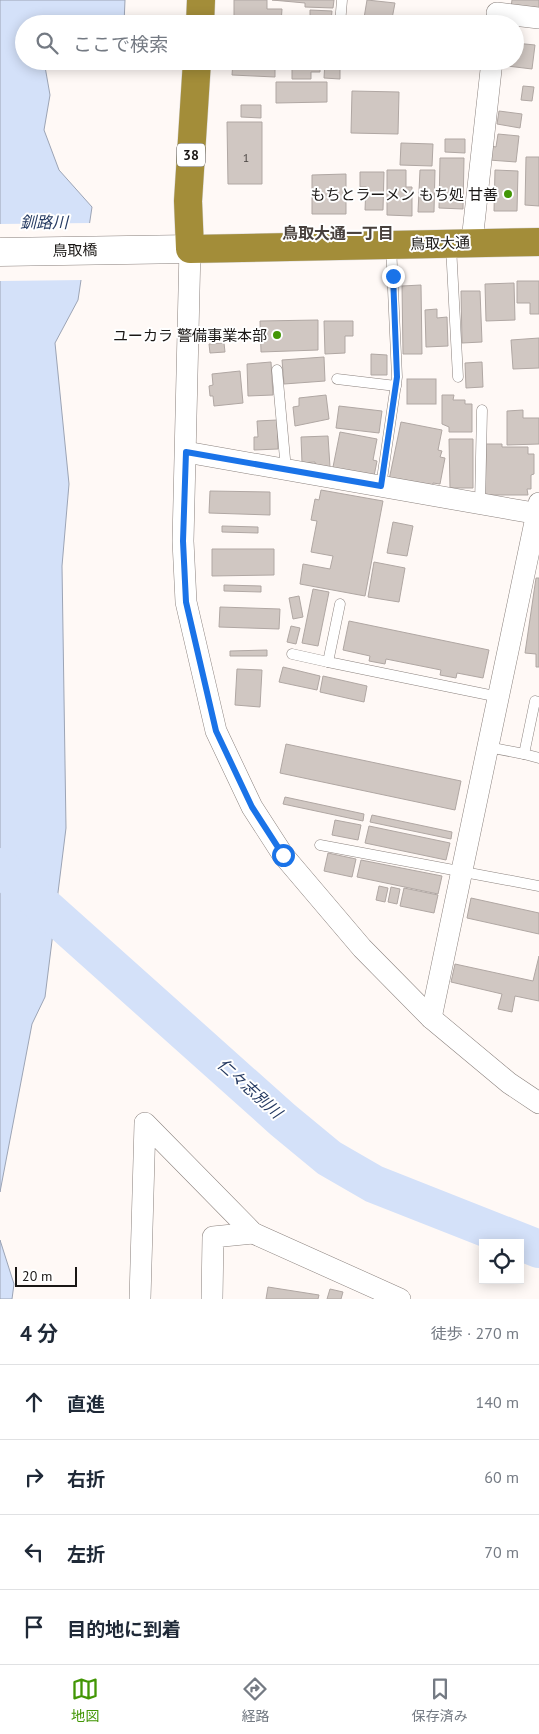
<!DOCTYPE html>
<html lang="ja">
<meta charset="utf-8">
<style>
:root{--surface:#fff;--page:#f6f6f7;--text:#1f2937;--muted:#747a83;--line:#e0e1e3;--accent:#429605}
body{margin:0;font-family:"PT Sans","Noto Sans JP",sans-serif;background:var(--page);color:var(--text)}
.controls{position:absolute;right:15px;bottom:15px;display:grid;overflow:hidden;border-radius:0px;box-shadow:0 2px 12px #0003}
.controls button{width:45px;height:45px;display:grid;place-items:center;padding:0;border:0;border-bottom:1px solid var(--line);background:var(--surface);color:var(--text);font:25px sans-serif}
.scale{position:absolute;left:15px;bottom:12px;width:62px;box-sizing:border-box;padding-left:5px;border:2px solid #1a1715;border-top:0;font-size:14px;line-height:18px;white-space:nowrap;color:#1a1715;-webkit-text-stroke:4px #fff;paint-order:stroke}
.stop{position:absolute;width:15px;height:15px;margin:-11px;border:4px solid #1a73e8;border-radius:50%;background:#fff}
.stop.end{background:#1a73e8;border-color:#fff;box-shadow:0 1px 5px #0008}
.list{margin:0;padding:0;list-style:none}
h2{display:flex;justify-content:space-between;align-items:center;height:65px;margin:0;padding:0 20px;font-size:21px}
h2 small{font-size:16px;font-weight:400;color:var(--muted)}
.list li{display:grid;grid-template-columns:32px 1fr auto;gap:15px;align-items:center;box-sizing:border-box;height:75px;padding:0 20px;border-top:1px solid var(--line)}
.list b{display:block;font-size:19px;white-space:nowrap}
.list em{font-size:16px;font-style:normal;color:var(--muted)}
.icon{flex:none;width:28px;height:28px;fill:none;stroke:currentColor;stroke-width:2;stroke-linecap:round;stroke-linejoin:round}
.map{position:relative;flex:none;width:539px;height:1299px;overflow:hidden}
.search{position:absolute;background:var(--surface);box-shadow:0 2px 12px #0003;left:15px;right:15px;top:15px;height:55px;display:flex;align-items:center;gap:12px;box-sizing:border-box;padding:0 18px;border-radius:28px;color:var(--muted);font-size:19px}
.sheet{height:365px;background:var(--surface)}
nav{display:flex;justify-content:space-around;align-items:center;box-sizing:border-box;height:70px;border-top:1px solid var(--line);background:var(--surface);font-size:14px;color:var(--muted)}
nav a{display:grid;justify-items:center;gap:2px}
nav .on{color:var(--accent)}
.map>svg:first-child{display:block}
.water{fill:#d4e1f9;stroke:#9ca4b5}
.pier{fill:#fff9f6}
.lines{fill:none;stroke-linecap:round;stroke-linejoin:round}
.river{stroke:#d4e1f9;stroke-width:38}
.building{fill:#d0c7c2;stroke:#b0a7a3}
.lane-casing{stroke:#8b827e;stroke-width:11}
.street-casing{stroke:#8b827e;stroke-width:22}
.secondary-casing{stroke:#8b827e;stroke-width:29}
.highway-casing{stroke:#d6d5d5;stroke-width:29}
.lane{stroke:#fff;stroke-width:10}
.street{stroke:#fff;stroke-width:21}
.secondary{stroke:#fff;stroke-width:28}
.highway{stroke:#a38d39;stroke-width:28}
.route{stroke:#1a73e8;stroke-width:6}
.poi-dot{fill:#429605;stroke:#fff;stroke-width:2}
.labels{text-anchor:middle;dominant-baseline:central;stroke-width:4;stroke-linejoin:round;paint-order:stroke}
.number-label{font-size:12px;fill:#484340}
.shield{fill:#fff;stroke:#5f5d5b;stroke-width:1}
.shield-label{font-size:14px;font-weight:bold;fill:#1a1715}
.poi-label{font-size:15px;fill:#1a1715;stroke:#fff;text-anchor:end}
.street-label{font-size:15px;fill:#1a1715;stroke:#fff}
.water-label{font-size:16px;font-style:italic;fill:#253a62;stroke:#fff}
.neighbourhood-label{font-size:16px;font-weight:bold;fill:#48403c;stroke:#fff}
</style>
<div class="map">
<svg width="539" height="1299" viewBox="0 0 539 1299">
<rect width="100%" height="100%" fill="#fff9f6"/>
<!-- water -->
<g class="water">
<path d="M0,0H125L124,24H24V61H44L50,95L44,130L59,170L92,207L78,300L55,343L69,484L62,566L66,828L45,997L32,1024L0,1192Z"/>
<path d="M0,1240L14,1284L12,1299H0Z"/>
</g>
<!-- pier -->
<path class="pier" d="M92,223L84,280L0,281V224Z"/>
<g class="lines">
<!-- river -->
<path class="river" d="M0,867L283,1120L329,1158L374,1184L539,1249"/>
</g>
<!-- building -->
<g class="building">
<path d="M234,0H267V9H282L281,24H234Z"/>
<path d="M272,0H334L333,8L305,7V3Z"/>
<path d="M367,0L395,3L391,24H363Z"/>
<path d="M512,0H539V12L511,7Z"/>
<path d="M310,10L332,11L331,22L310,21Z"/>
<path d="M515,43L535,45L532,69L499,65L500,61H515Z"/>
<path d="M233,61H275V77L232,75Z"/>
<path d="M292,61H320V72H311V79H292Z"/>
<path d="M325,61H340V79L324,78Z"/>
<path d="M276,82H327V102L276,103Z"/>
<path d="M523,86L534,87L532,101L521,100Z"/>
<path d="M352,91L399,92L398,134L351,133Z"/>
<path d="M241,105H261V118L241,117Z"/>
<path d="M499,111L522,114L520,128L497,124Z"/>
<path d="M227,122H262V184H228Z"/>
<path d="M498,134L519,136L516,162L489,160L491,146L496,147Z"/>
<path d="M445,139H465V153L445,152Z"/>
<path d="M401,143L433,144L432,166L400,165Z"/>
<path d="M526,157H539V206L525,205Z"/>
<path d="M440,158H464L463,209L439,208Z"/>
<path d="M387,170H406V187H412V216L387,215Z"/>
<path d="M420,170H435L434,212H418Z"/>
<path d="M495,170L518,171L517,211H494Z"/>
<path d="M360,172H384L383,210H365L366,187H360Z"/>
<path d="M346,174V214H312V175Z"/>
<path d="M517,281H539V314H530V303H517Z"/>
<path d="M514,283L515,320L486,321L485,284Z"/>
<path d="M421,285L422,354H403L402,286Z"/>
<path d="M461,291H480L482,342L462,343Z"/>
<path d="M437,309V318L447,317L448,346L426,347L425,310Z"/>
<path d="M318,320V350L261,352L260,321Z"/>
<path d="M324,321H353V336H345V353L325,354Z"/>
<path d="M539,338V368L513,369L511,340Z"/>
<path d="M224,343L225,352L210,353L209,344Z"/>
<path d="M371,354L387,355V375H371Z"/>
<path d="M324,357L325,381L284,384L282,360Z"/>
<path d="M271,362L273,395L248,396L247,364Z"/>
<path d="M482,362L483,387L466,388L465,363Z"/>
<path d="M240,371L243,403L214,406L213,396H210L209,386L213,385L212,374Z"/>
<rect x="407" y="379" width="29" height="25"/>
<path d="M326,395L329,419L295,426L293,407L299,406V398Z"/>
<path d="M442,395H454L453,400H465V404H472V432H449V427L442,424Z"/>
<path d="M339,406L382,411L379,433L336,428Z"/>
<path d="M523,410V418H539V444L507,445V411Z"/>
<path d="M277,420L278,449L254,450V437H258L257,421Z"/>
<path d="M401,422L442,430L438,450L442,451L440,457L445,458L440,484L433,483L432,488L389,480Z"/>
<path d="M340,432L377,439L373,460L377,461L374,476L332,472Z"/>
<path d="M328,436L330,467H315V462L302,463L301,437Z"/>
<path d="M449,439H473V488H450Z"/>
<path d="M486,444H502V447H528V454H534V474L531,475V489H527L528,495H485Z"/>
<path d="M321,490L383,501L365,596L300,584L303,564L330,569L333,556L311,552L317,521L311,520L315,499L319,500Z"/>
<path d="M210,491L270,492V515L209,513Z"/>
<path d="M393,522L413,526L407,556L387,553Z"/>
<path d="M222,526L258,527V533L222,532Z"/>
<path d="M212,549H274V575L212,576Z"/>
<path d="M374,562L405,568L399,602L368,597Z"/>
<path d="M536,578H539V667H536V654L525,653Z"/>
<path d="M224,585L261,586V592L224,591Z"/>
<path d="M313,589L329,592L318,646L302,643Z"/>
<path d="M299,596L303,617L293,619L289,598Z"/>
<path d="M220,607L280,609L279,629L219,627Z"/>
<path d="M349,621L489,650L483,678L457,673L456,678L440,675L441,670L386,659L385,664L369,661L370,656L343,650Z"/>
<path d="M291,626L300,628L296,644L287,642Z"/>
<path d="M267,650V656H230V651Z"/>
<path d="M283,667L320,676L317,690L279,682Z"/>
<path d="M237,669L262,670L260,707L235,705Z"/>
<path d="M323,676L367,686L364,702L320,692Z"/>
<path d="M286,744L461,781L455,810L280,773Z"/>
<path d="M285,797L364,814L363,821L283,804Z"/>
<path d="M372,815L452,832L451,839L370,822Z"/>
<path d="M335,820L361,825L358,840L332,835Z"/>
<path d="M369,826L450,843L446,860L365,843Z"/>
<path d="M328,853L356,859L352,877L324,871Z"/>
<path d="M361,860L442,876L438,894L357,877Z"/>
<path d="M379,886L388,888L385,902L376,900Z"/>
<path d="M391,887L400,889L397,904L388,902Z"/>
<path d="M404,888L438,895L434,913L400,906Z"/>
<path d="M471,898L539,913V934L467,918Z"/>
<path d="M539,956V1001L515,996L512,1012L498,1009L502,994L451,982L455,964L533,981Z"/>
<path d="M268,1287L319,1295L318,1299H266Z"/>
<path d="M330,1289L343,1292L341,1299H327Z"/>
</g>
<g class="lines">
<!-- lane casing -->
<g class="lane-casing">
<g id="lane">
<path d="M340,24L342,0"/>
<path d="M451,246L458,377"/>
<path d="M277,370L286,470"/>
<path d="M337,379L396,386"/>
<path d="M381,486L397,377L391,245"/>
<path d="M480,504L482,410"/>
<path d="M340,604L328,662L499,697"/>
<path d="M292,654L328,662"/>
<path d="M488,747L524,754L535,701L539,702"/>
<path d="M524,754L539,758"/>
<path d="M320,845L539,886"/>
</g>
</g>
<!-- street casing -->
<g class="street-casing">
<g id="street">
<path d="M497,13L539,18"/>
<path d="M472,241L492,61"/>
<path d="M190,249L183,541L186,602L216,731L252,807L283,855L362,948L431,1018L509,1083L539,1103"/>
<path d="M186,452L539,514"/>
<path d="M431,1018L539,503"/>
<path d="M140,1299L145,1123L253,1233L400,1299"/>
<path d="M212,1299L213,1237L253,1233"/>
</g>
</g>
<!-- secondary casing -->
<g class="secondary-casing">
<path id="secondary" d="M0,252L190,249"/>
</g>
<!-- highway casing -->
<g class="highway-casing">
<g id="highway">
<path d="M200,24L201,0"/>
<path d="M197,61L188,201L190,249L539,242"/>
</g>
</g>
<!-- lane -->
<use href="#lane" class="lane"/>
<!-- street -->
<use href="#street" class="street"/>
<!-- secondary -->
<use href="#secondary" class="secondary"/>
<!-- highway -->
<use href="#highway" class="highway"/>
</g>
<g class="lines">
<!-- route -->
<path class="route" d="M283,855L252,807L216,731L186,602L183,541L186,452L381,486L397,377L393,276"/>
</g>
<!-- markers -->
<g class="poi-dot">
<circle cx="508" cy="194" r="5"/>
<circle cx="277" cy="335" r="5"/>
</g>
<g class="labels">
<!-- number labels -->
<g class="number-label">
<text x="246" y="157">1</text>
</g>
<!-- shield labels -->
<rect class="shield" x="177" y="143.5" width="28" height="23" rx="4"/>
<g class="shield-label">
<text x="191" y="155">38</text>
</g>
<!-- poi labels -->
<g class="poi-label">
<text x="498" y="194">もちとラーメン もち処 甘善</text>
<text x="267" y="335">ユーカラ 警備事業本部</text>
</g>
<!-- street labels -->
<g class="street-label">
<text transform="translate(440 243) rotate(-2)">鳥取大通</text>
<text transform="translate(75 250) rotate(-1)">鳥取橋</text>
</g>
<!-- water labels -->
<g class="water-label">
<text x="44" y="222">釧路川</text>
<text transform="translate(250 1088) rotate(42)">仁々志別川</text>
</g>
<!-- neighbourhood labels -->
<g class="neighbourhood-label">
<text x="338" y="233">鳥取大通一丁目</text>
</g>
</g>
</svg>
<div class="controls">
<button><svg class="icon" aria-label="locate" viewBox="0 0 24 24"><circle cx="12" cy="12" r="6"/><path d="M12 2v4M12 18v4M2 12h4M18 12h4"/></svg></button>
</div>
<div class="scale">20 m</div>
<div class="stop" style="left:283px;top:855px"></div>
<div class="stop end" style="left:393px;top:276px"></div>
<div class="search"><svg class="icon" aria-label="search" viewBox="0 0 24 24"><circle cx="10" cy="10" r="6"/><path d="M15 15l6 6"/></svg>ここで検索</div>
</div>
<section class="sheet">
<h2>4 分<small>徒歩 · 270 m</small></h2>
<ul class="list">
<li><svg class="icon" aria-label="ahead" viewBox="0 0 24 24"><path d="M12 20V5M6 11l6-6 6 6"/></svg><div><b>直進</b></div><em>140 m</em></li>
<li><svg class="icon" aria-label="right" viewBox="0 0 24 24"><path d="M7 20v-9h11M14 6l5 5-5 5"/></svg><div><b>右折</b></div><em>60 m</em></li>
<li><svg class="icon" aria-label="left" viewBox="0 0 24 24"><path d="M17 20v-9H6M10 6l-5 5 5 5"/></svg><div><b>左折</b></div><em>70 m</em></li>
<li><svg class="icon" aria-label="arrive" viewBox="0 0 24 24"><path d="M6 21V4h12l-3 4 3 4H6"/></svg><div><b>目的地に到着</b></div></li>
</ul>
</section>
<nav>
<a class="on"><svg class="icon" aria-label="map" viewBox="0 0 24 24"><path d="M3 6l6-2 6 2 6-2v14l-6 2-6-2-6 2zM9 4v14M15 6v14"/></svg>地図</a>
<a><svg class="icon" aria-label="directions" viewBox="0 0 24 24"><path d="M12 3l9 9-9 9-9-9zM9 14v-3h6M13 9l2 2-2 2"/></svg>経路</a>
<a><svg class="icon" aria-label="saved" viewBox="0 0 24 24"><path d="M7 4h10v16l-5-4-5 4z"/></svg>保存済み</a>
</nav>
